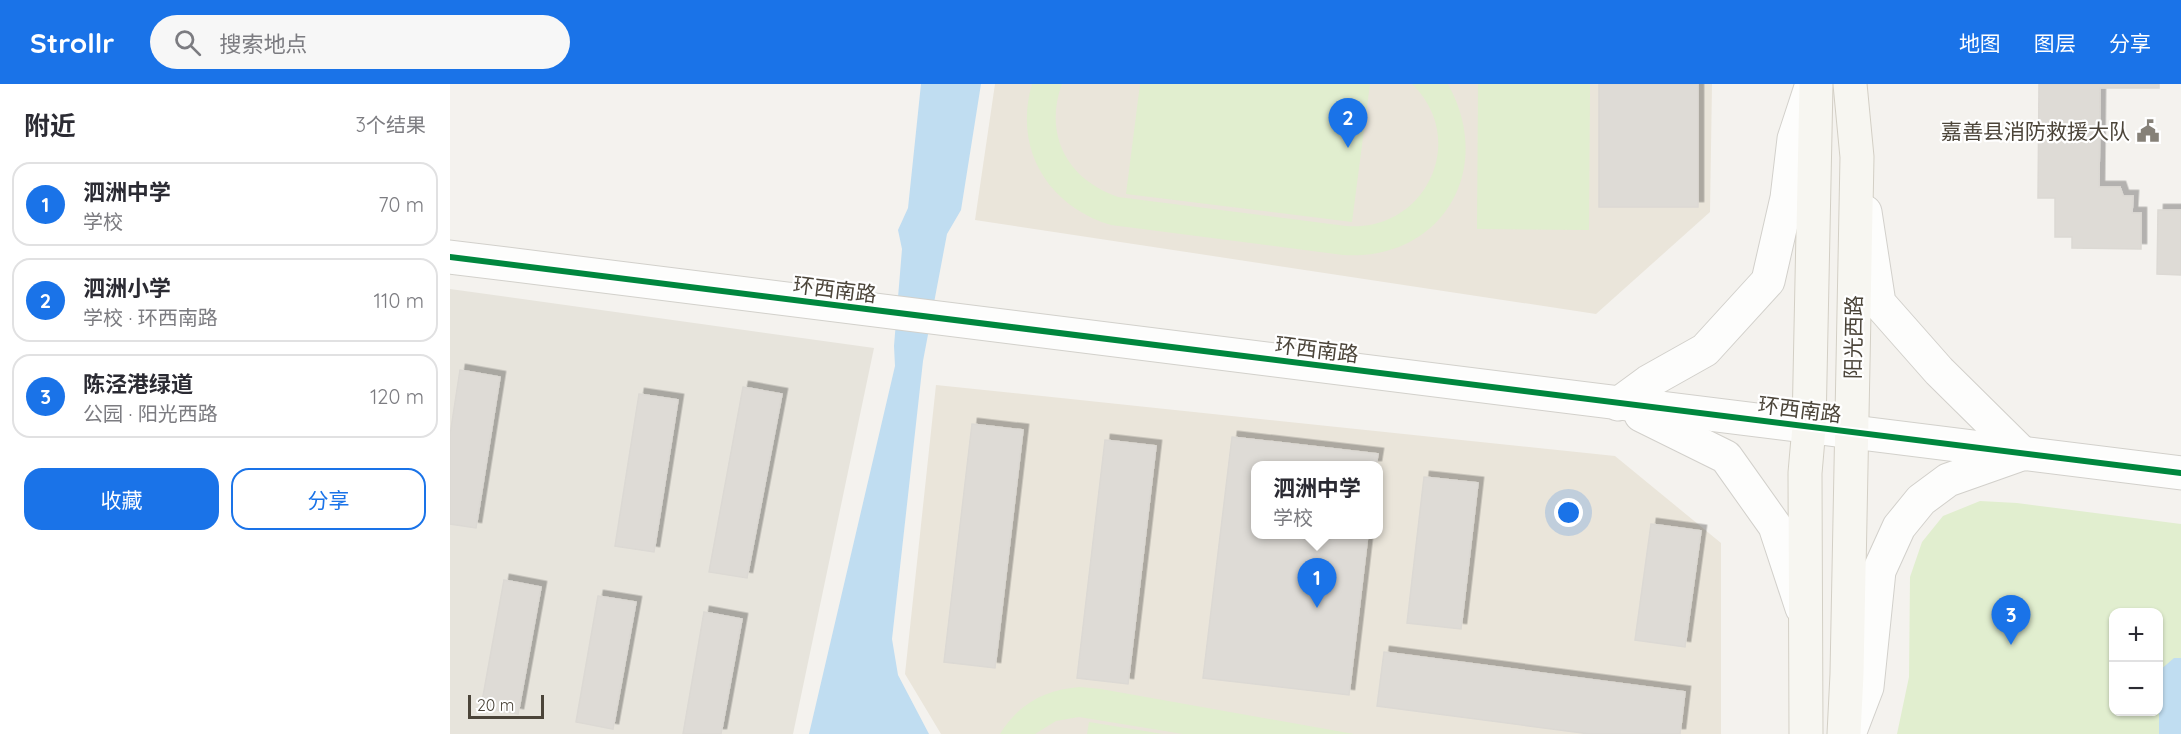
<!DOCTYPE html>
<html lang="zh">
<meta charset="utf-8">
<style>
:root{--surface:#fff;--page:#f7f7f7;--text:#2b2b33;--muted:#7c7c81;--line:#e1e1e2;--accent:#1a73e8}
body{margin:0;font-family:Quicksand,"Noto Sans SC",sans-serif;background:var(--page);color:var(--text)}
.controls{position:absolute;right:18px;bottom:18px;display:grid;overflow:hidden;border-radius:12px;box-shadow:0 2px 4px #0004}
.controls button{width:54px;height:54px;display:grid;place-items:center;padding:0;border:0;border-bottom:2px solid var(--line);background:var(--surface);color:var(--text);font:30px sans-serif}
.scale{position:absolute;left:18px;bottom:15px;width:76px;box-sizing:border-box;padding-left:6px;border:3px solid #4b4439;border-top:0;font-size:16px;line-height:21px;white-space:nowrap;color:#4b4439;-webkit-text-stroke:4px #fff;paint-order:stroke}
.you{position:absolute;left:1119px;top:429px;width:21px;height:21px;margin:-15px;border:4px solid #fff;border-radius:50%;background:#1a73e8;box-shadow:0 0 0 9px #1a73e833}
.badge{display:grid;place-items:center;width:39px;height:39px;border-radius:50%;background:var(--accent);color:#fff;font-size:20px;font-weight:700}
.pin{position:absolute;translate:-50% -50px;filter:drop-shadow(0 2px 3px #0008)}
.pin::after{content:'';position:absolute;top:32px;width:21px;height:18px;background:inherit;clip-path:polygon(0 0,100% 0,50% 100%)}
.popup{position:absolute;left:801px;top:377px;width:132px;height:78px;box-sizing:border-box;display:grid;place-content:center;border-radius:12px;background:var(--surface);filter:drop-shadow(0 2px 4px #0005);font-size:20px;white-space:nowrap;color:var(--muted)}
.popup b{font-size:22px;color:var(--text)}
.popup::after{content:'';position:absolute;left:50%;top:100%;margin-left:-12px;border:12px solid transparent;border-top-color:var(--surface)}
.list{margin:0;padding:0;list-style:none}
h2{display:flex;justify-content:space-between;align-items:center;height:78px;margin:0;padding:0 24px;font-size:26px}
h2 small{font-size:20px;font-weight:400;color:var(--muted)}
.list li{display:grid;grid-template-columns:39px 1fr auto;gap:18px;align-items:center;box-sizing:border-box;height:84px;margin:0 12px 12px;padding:0 12px;border:2px solid var(--line);border-radius:18px}
.list b{display:block;font-size:22px;white-space:nowrap}
.list p{margin:0;font-size:20px;white-space:nowrap;color:var(--muted)}
.list em{font-size:20px;font-style:normal;color:var(--muted)}
.actions{display:flex;gap:12px;padding:18px 24px}
.actions a{flex:1;padding:14px 0;border:2px solid var(--accent);border-radius:18px;text-align:center;font-size:21px;color:var(--accent)}
.actions .main{background:var(--accent);color:#fff}
.icon{flex:none;width:33px;height:33px;fill:none;stroke:currentColor;stroke-width:2;stroke-linecap:round;stroke-linejoin:round}
.map{position:relative;flex:none;width:1731px;height:650px;overflow:hidden}
header{display:flex;align-items:center;gap:36px;box-sizing:border-box;height:84px;padding:0 30px;background:var(--accent);color:#fff}
header strong{font-size:28px}
nav{display:flex;gap:33px;margin-inline-start:auto;font-size:21px}
.search{width:420px;height:54px;background:var(--page);display:flex;align-items:center;gap:15px;box-sizing:border-box;padding:0 21px;border-radius:33px;color:var(--muted);font-size:22px}
main{display:flex}
aside{flex:1;background:var(--surface)}
.map>svg:first-child{display:block}
.residential{fill:#e7e4dc}
.education{fill:#eae5da;fill-rule:evenodd}
.green{fill:#e1eecf;fill-rule:evenodd}
.water{fill:#c0ddf1}
.building{fill:#dedbd6;stroke:#dcd9d4;stroke-width:1.5;filter:url(#shadow)}
.lines{fill:none;stroke-linecap:round;stroke-linejoin:round}
.tertiary-casing{stroke:#d2d0cb;stroke-width:35}
.secondary-casing{stroke:#d3cfc5;stroke-width:35}
.tertiary{stroke:#fdfdfc;stroke-width:33}
.secondary{stroke:#f7f6f1;stroke-width:33}
.cycleway-casing{stroke:#fff;stroke-width:10}
.cycleway{stroke:#00873e;stroke-width:6}
.labels{text-anchor:middle;dominant-baseline:central;stroke-width:4.5;stroke-linejoin:round;paint-order:stroke}
.poi-label{font-size:21px;fill:#4b4439;stroke:#fff;text-anchor:end}
.street-label{font-size:21px;fill:#4b4439;stroke:#fff}
</style>
<header>
<strong>Strollr</strong>
<div class="search"><svg class="icon" aria-label="search" viewBox="0 0 24 24"><circle cx="10" cy="10" r="6"/><path d="M15 15l6 6"/></svg>搜索地点</div>
<nav><a>地图</a><a>图层</a><a>分享</a></nav>
</header>
<main>
<aside>
<h2>附近<small>3个结果</small></h2>
<ul class="list">
<li><span class="badge">1</span><div><b>泗洲中学</b><p>学校</p></div><em>70 m</em></li>
<li><span class="badge">2</span><div><b>泗洲小学</b><p>学校 · 环西南路</p></div><em>110 m</em></li>
<li><span class="badge">3</span><div><b>陈泾港绿道</b><p>公园 · 阳光西路</p></div><em>120 m</em></li>
</ul>
<div class="actions"><a class="main">收藏</a><a>分享</a></div>
</aside>
<div class="map">
<svg width="1731" height="650" viewBox="0 0 1731 650">
<defs>
<filter id="shadow"><feDropShadow dx="5.5" dy="-5.5" stdDeviation="0" flood-color="#0004"/></filter>
</defs>
<rect width="100%" height="100%" fill="#f4f2ee"/>
<!-- residential -->
<path class="residential" d="M0,205L424,264L343,650H0Z"/>
<!-- education -->
<g class="education">
<path d="M545,0H1262L1260,128L1146,230L525,136Z"/>
<path d="M486,301L1165,372L1271,459V650H491L455,590ZM806,382H928V450H806Z"/>
</g>
<!-- green -->
<g class="green">
<path d="M582,0H612C593,51 618,96 668,113L896,142C975,149 1020,56 962,0H998L999,2C1045,87 991,177 893,171L661,141C598,122 563,65 582,0Z"/>
<path d="M690,0H920L902,138L676,110Z"/>
<path d="M1028,0H1140L1139,146L1027,145Z"/>
<path d="M1530,417L1567,419L1731,440V650H1447L1459,593L1460,493L1472,458L1493,432ZM1664,528H1708V628H1664Z"/>
<path d="M630,603L651,605L904,650H733L629,633L606,637L585,650H550C568,620 596,605 630,603Z"/>
<path d="M639,638L713,650H637Z"/>
</g>
<!-- water -->
<g class="water">
<path d="M471,0H531L511,126L497,150L473,277L442,555L448,591L479,650H359L445,282L444,262L452,165L448,146L458,124Z"/>
<path d="M1724,574H1731V650H1709V587Z"/>
</g>
<!-- building -->
<g class="building">
<rect x="1149" y="0" width="99" height="123"/>
<path d="M1589,0H1709V4H1650L1649,103H1670L1673,112H1683L1682,129H1691V165L1622,164V153H1605V114H1588Z"/>
<path d="M1708,126H1731V191L1707,190Z"/>
<path d="M10,286L50,293L26,444L0,440V351Z"/>
<path d="M293,303L332,310L297,494L259,488Z"/>
<path d="M189,310L228,316L204,468L165,462Z"/>
<path d="M522,340L573,346L545,584L494,578Z"/>
<path d="M782,353L928,370L926,382H806V450H918L899,611L753,594Z"/>
<path d="M655,356L706,362L678,600L627,594Z"/>
<path d="M974,393L1028,399L1011,545L957,539Z"/>
<path d="M1201,440L1251,447L1235,563L1185,556Z"/>
<path d="M54,496L91,503L68,630L31,623Z"/>
<path d="M148,512L186,518L163,645L126,638Z"/>
<path d="M254,528L292,535L271,650H233Z"/>
<path d="M934,568L1235,608L1230,650H1140L927,622Z"/>
</g>
<g class="lines">
<!-- tertiary casing -->
<g class="tertiary-casing">
<g id="tertiary">
<path d="M1415,128L1429,219L1489,287L1573,370"/>
<path d="M0,173L1731,389"/>
<path d="M1168,320L1198,298L1255,266L1318,197L1337,114L1344,55L1362,0"/>
<path d="M1191,331L1276,373L1325,442L1352,524"/>
<path d="M1399,650L1417,603L1429,487L1449,443L1471,416L1498,396L1566,372"/>
</g>
</g>
<!-- secondary casing -->
<g class="secondary-casing">
<g id="secondary">
<path d="M1356,650L1355,389L1359,343L1366,0"/>
<path d="M1394,650L1397,590L1407,73L1400,0"/>
</g>
</g>
<!-- tertiary -->
<use href="#tertiary" class="tertiary"/>
<!-- secondary -->
<use href="#secondary" class="secondary"/>
<!-- cycleway casing -->
<g class="cycleway-casing">
<path id="cycleway" d="M0,173L1731,389"/>
</g>
<!-- cycleway -->
<use href="#cycleway" class="cycleway"/>
</g>
<!-- icons -->
<defs>
<g id="civic-bare" transform="scale(1.8)"><path d="M-.6-6.5H3V-4.5H.6V-3L4-1V1h2V6H-6V1h2V-1L-.6-3ZM-1.2 2.5V6h2.4V2.5Z" fill="#868178" stroke="#fff" stroke-width="2.5" paint-order="stroke"/></g>
</defs>
<g fill-rule="evenodd">
<use href="#civic-bare" x="1698" y="47"/>
</g>
<g class="labels">
<!-- poi labels -->
<g class="poi-label">
<text x="1680" y="47">嘉善县消防救援大队</text>
</g>
<!-- street labels -->
<g class="street-label">
<text transform="translate(385 205) rotate(7)">环西南路</text>
<text transform="translate(1403 253) rotate(-89)">阳光西路</text>
<text transform="translate(867 265) rotate(7)">环西南路</text>
<text transform="translate(1350 325) rotate(7)">环西南路</text>
</g>
</g>
</svg>
<div class="controls">
<button>+</button>
<button>−</button>
</div>
<div class="scale">20 m</div>
<div class="you"></div>
<div class="pin badge" style="left:867px;top:524px">1</div>
<div class="popup"><b>泗洲中学</b>学校</div>
<div class="pin badge" style="left:898px;top:64px">2</div>
<div class="pin badge" style="left:1561px;top:561px">3</div>
</div>
</main>
